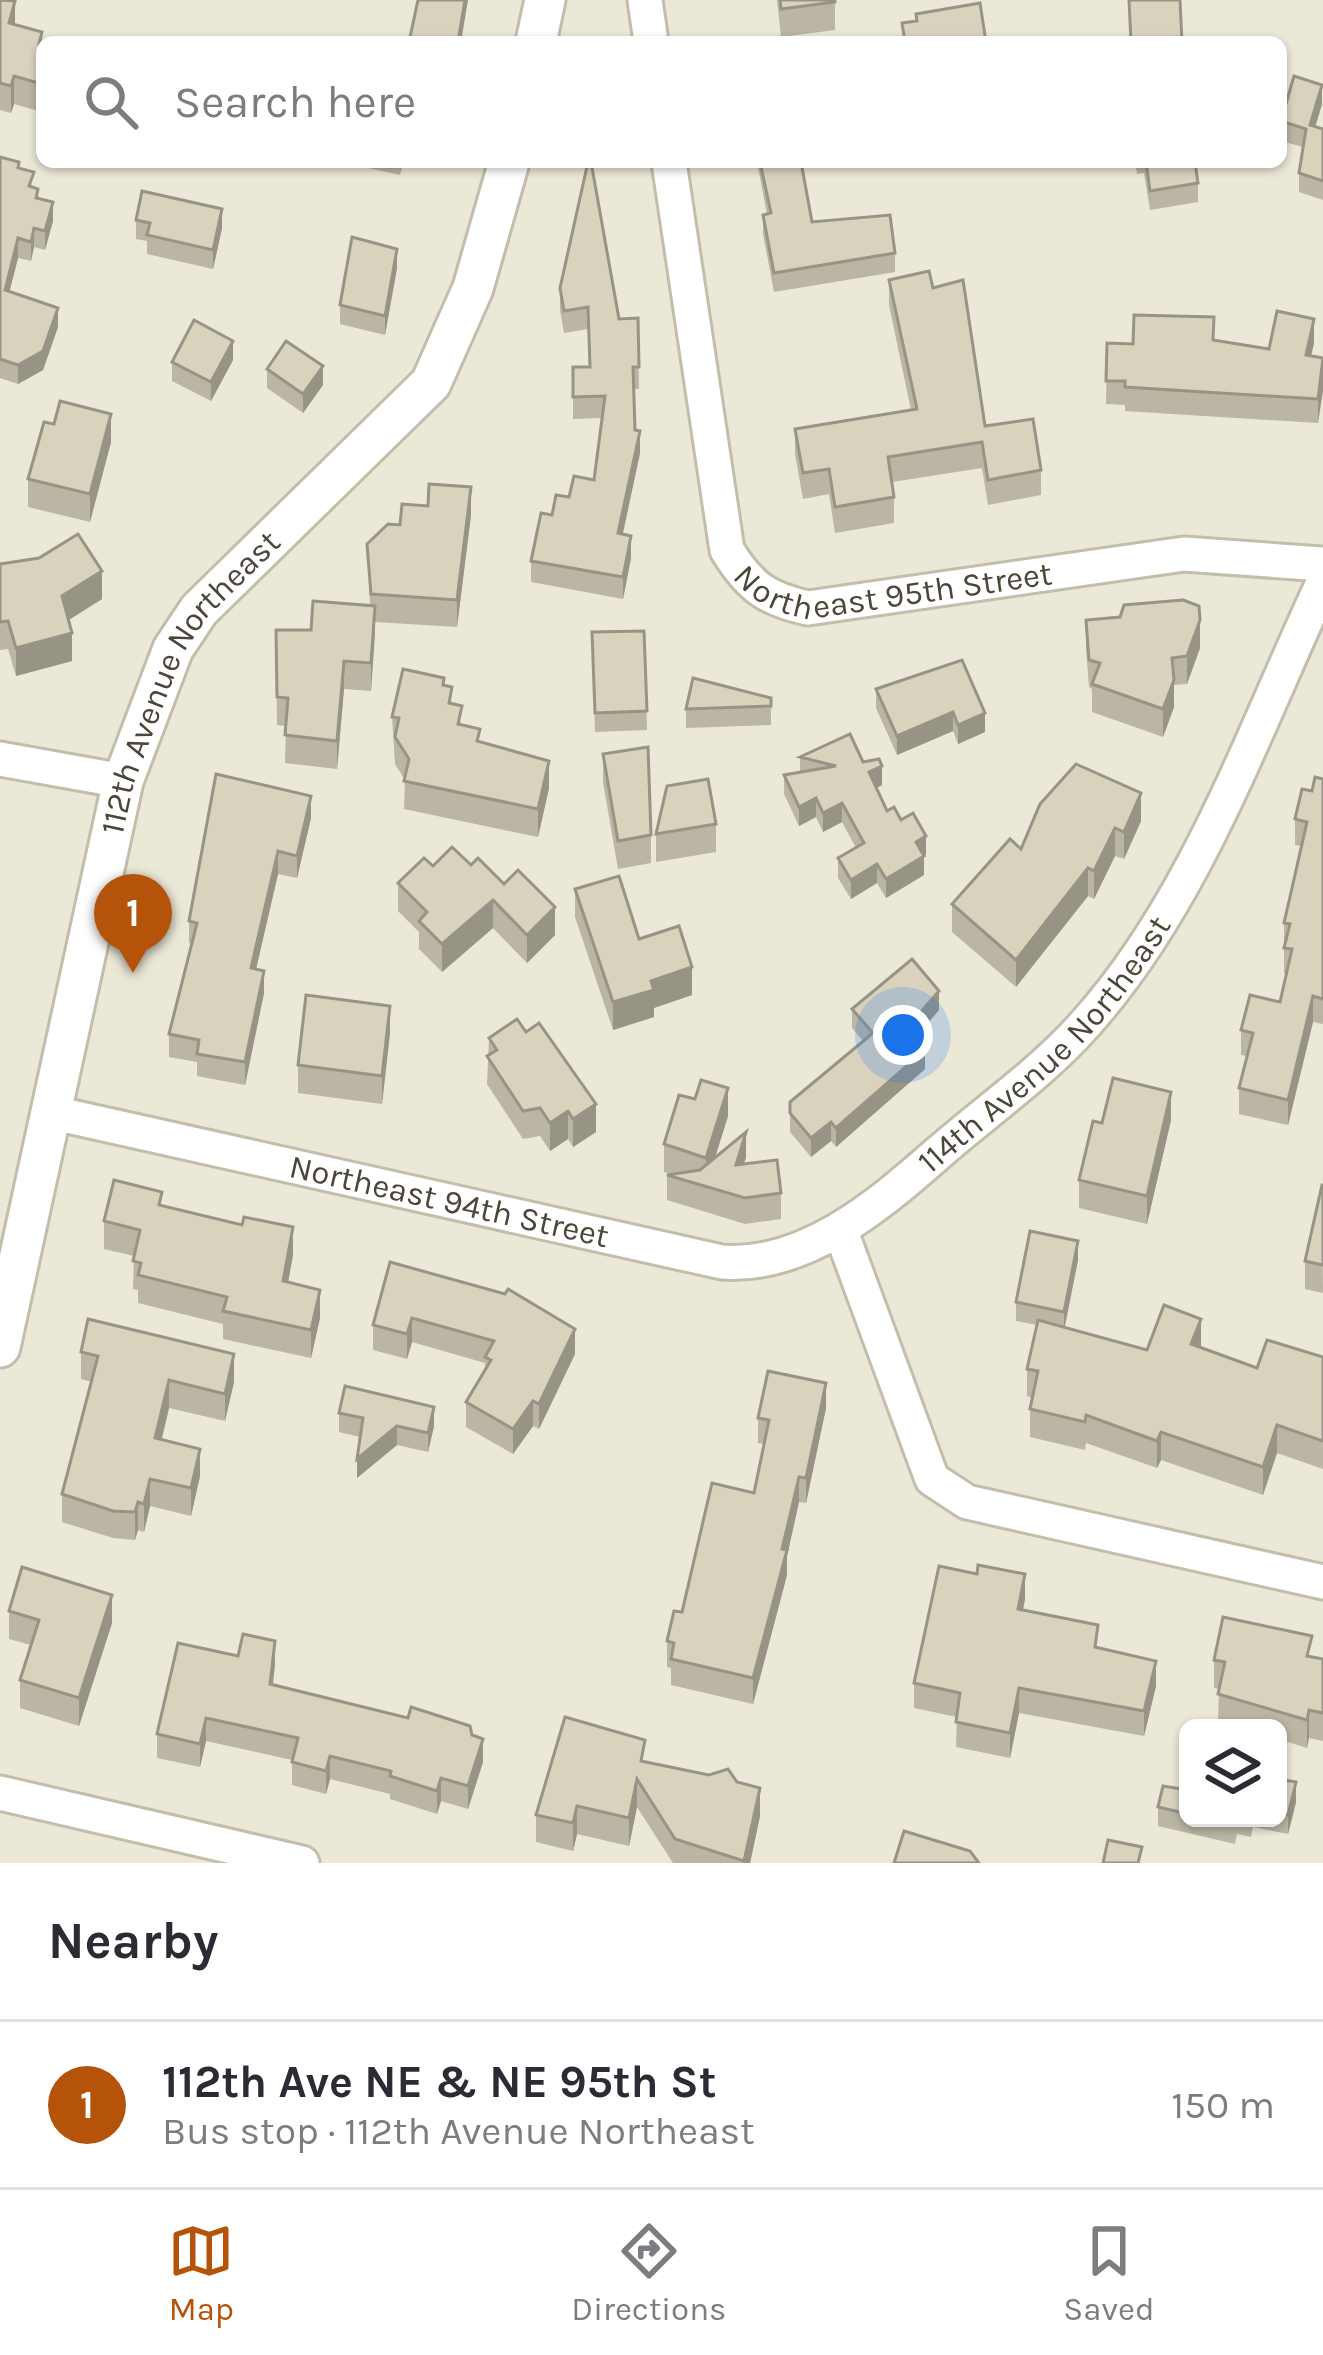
<!DOCTYPE html>
<meta charset="utf-8">
<style>
:root{--surface:#fff;--page:#f2f2f3;--text:#2b2b33;--muted:#7c7c81;--line:#e1e1e2;--accent:#b45309}
body{margin:0;font-family:Karla,sans-serif;background:var(--page);color:var(--text)}
.controls{position:absolute;right:36px;bottom:36px;display:grid;overflow:hidden;border-radius:18px;box-shadow:0 3px 9px #0004}
.controls button{width:108px;height:108px;display:grid;place-items:center;padding:0;border:0;border-bottom:3px solid var(--line);background:var(--surface);color:var(--text);font:60px sans-serif}
.you{position:absolute;left:903px;top:1035px;width:42px;height:42px;margin:-30px;border:9px solid #fff;border-radius:50%;background:#1a73e8;box-shadow:0 0 0 18px #1a73e833}
.badge{display:grid;place-items:center;width:78px;height:78px;border-radius:50%;background:var(--accent);color:#fff;font-size:39px;font-weight:700}
.pin{position:absolute;translate:-50% -99px;filter:drop-shadow(0 3px 6px #0008)}
.pin::after{content:'';position:absolute;top:63px;width:42px;height:36px;background:inherit;clip-path:polygon(0 0,100% 0,50% 100%)}
.list{margin:0;padding:0;list-style:none}
h2{display:flex;justify-content:space-between;align-items:center;height:156px;margin:0;padding:0 48px;font-size:51px}
h2 small{font-size:39px;font-weight:400;color:var(--muted)}
.list li{display:grid;grid-template-columns:78px 1fr auto;gap:36px;align-items:center;box-sizing:border-box;height:168px;padding:0 48px;border-top:3px solid var(--line)}
.list b{display:block;font-size:45px;white-space:nowrap}
.list p{margin:0;font-size:39px;white-space:nowrap;color:var(--muted)}
.list em{font-size:39px;font-style:normal;color:var(--muted)}
.icon{flex:none;width:66px;height:66px;fill:none;stroke:currentColor;stroke-width:2;stroke-linecap:round;stroke-linejoin:round}
.map{position:relative;flex:none;width:1323px;height:1863px;overflow:hidden}
.search{position:absolute;background:var(--surface);box-shadow:0 3px 9px #0004;left:36px;right:36px;top:36px;height:132px;display:flex;align-items:center;gap:30px;box-sizing:border-box;padding:0 42px;border-radius:18px;color:var(--muted);font-size:45px}
.sheet{height:324px;background:var(--surface)}
nav{display:flex;justify-content:space-around;align-items:center;box-sizing:border-box;height:168px;border-top:3px solid var(--line);background:var(--surface);font-size:33px;color:var(--muted)}
nav a{display:grid;justify-items:center;gap:6px}
nav .on{color:var(--accent)}
.map>svg:first-child{display:block}
.residential{fill:#ebe8d8;fill-rule:evenodd}
.lines{fill:none;stroke-linecap:round;stroke-linejoin:round}
.minor-casing{stroke:#c3beab;stroke-width:39}
.tertiary-casing{stroke:#c3beab;stroke-width:45}
.minor{stroke:#fff;stroke-width:33}
.tertiary{stroke:#fff;stroke-width:39}
.wall{fill:#bbb5a3}
.shaded-wall{fill:#989485}
.building{fill:#d9d3be;stroke:#989485;stroke-width:3}
.labels{text-anchor:middle;dominant-baseline:central;stroke-width:9;stroke-linejoin:round;paint-order:stroke}
.street-label{font-size:33px;fill:#4b4637;stroke:#fff}
</style>
<div class="map">
<svg width="1323" height="1863" viewBox="0 0 1323 1863">
<rect width="100%" height="100%" fill="#f6f4ea"/>
<!-- residential -->
<path class="residential" d="M0,0H1323V1863H0ZM42,42H1281V162H42ZM1188,1728H1278V1818H1188Z"/>
<g class="lines">
<!-- minor casing -->
<g class="minor-casing">
<g id="minor">
<path d="M645,0L651,42"/>
<path id="s1" d="M669,162L727,550C749,586 766,599 808,608L1184,554L1323,564"/>
<path d="M0,759L123,781"/>
<path id="s2" d="M54,1113L722,1262C804,1268 877,1207 936,1155C985,1112 1043,1072 1086,1023C1196,900 1254,730 1323,583"/>
<path d="M840,1229L932,1479L967,1502L1323,1582"/>
<path d="M0,1793L302,1863"/>
</g>
</g>
<!-- tertiary casing -->
<g class="tertiary-casing">
<g id="tertiary">
<path d="M536,42L545,0"/>
<path id="s3" d="M0,1347L123,781L173,649L199,610L431,383L473,288L509,162"/>
</g>
</g>
<!-- minor -->
<use href="#minor" class="minor"/>
<!-- tertiary -->
<use href="#tertiary" class="tertiary"/>
</g>
<!-- wall -->
<g class="wall">
<path d="M0,0L15,25L42,32V112L14,104L11,113L0,110Z"/>
<path d="M777,0H835V30L781,37Z"/>
<path d="M1322,104L1315,127L1323,129V200L1299,192V173L1303,147L1281,141V118Z"/>
<path d="M0,157L19,168L34,188L53,221L45,250L34,247L31,261L18,258L9,292L58,327L43,370L18,384L0,378Z"/>
<path d="M341,162H404L400,175Z"/>
<path d="M405,162H431L430,168Z"/>
<path d="M757,162H809L801,163L812,222L895,253V272L774,292L763,234V215L767,214Z"/>
<path d="M1129,162H1204V165H1195L1198,183V202L1150,210L1144,173L1137,174L1135,163L1129,164Z"/>
<path d="M136,220L222,228L213,269L147,254V241L136,239Z"/>
<path d="M397,268L385,335L340,324V305Z"/>
<path d="M889,280L933,288L985,426L1041,470V495L988,505L982,468L892,482L894,497V523L835,533L829,494L803,499L795,454V429L911,410L889,305Z"/>
<path d="M560,288L619,319L638,318L639,389H634L635,430L640,453L623,534L631,558L623,599L531,582V561L552,515L569,497L594,480L602,418L573,419V367H589L588,329L564,333L560,310Z"/>
<path d="M1214,340L1269,349L1314,343L1311,356L1323,358L1318,423L1125,411V405L1106,404L1107,343L1133,344Z"/>
<path d="M233,360L211,401L172,381V362Z"/>
<path d="M267,369L323,385L303,413L267,388Z"/>
<path d="M54,424L111,442L90,522L28,507V479Z"/>
<path d="M471,515L457,627L375,622L371,691L344,689L337,769L285,763L286,726L277,725L276,630H311L370,606L367,544L400,525Z"/>
<path d="M0,564L102,599L69,620L72,661L16,676L8,649L0,650Z"/>
<path d="M1086,620L1200,648L1187,684L1174,685V707L1163,737L1092,712V689L1089,687L1086,648Z"/>
<path d="M644,631L647,730L595,732L592,632Z"/>
<path d="M962,660L985,732L958,744L953,731L897,755L876,708V689Z"/>
<path d="M444,685L462,725L480,742L549,788L538,837L404,809L405,780L395,764L392,717Z"/>
<path d="M771,698V725L686,728V709Z"/>
<path d="M603,754L651,835V863L618,869L603,782Z"/>
<path d="M800,757L863,762L882,785L876,788L887,811L901,820L926,855L924,856V875L886,898L877,883L851,899L838,878V858L856,848L842,822L823,832L816,817L799,826L784,794V775L800,772Z"/>
<path d="M1323,779V1024L1313,1022L1288,1125L1239,1114V1088L1247,1056L1241,1055V1030L1280,1002L1286,973H1284V923L1301,846L1295,845V819L1312,791Z"/>
<path d="M311,818L297,878L278,874L256,969L264,993L245,1085L197,1076V1062L169,1057V1034L192,944L189,943V921Z"/>
<path d="M1141,821L1124,859L1115,856L1094,899L1088,896L1016,987L952,932V904L1021,849Z"/>
<path d="M716,824V852L656,862V834Z"/>
<path d="M471,865L555,935L527,963L493,928L442,972L419,949V932L398,911V883L433,866Z"/>
<path d="M575,889L639,939L692,995L654,1008V1017L613,1030L575,917Z"/>
<path d="M852,1009L939,1010L915,1038L925,1069L836,1147L831,1141L811,1157L790,1132V1102L863,1041L852,1028Z"/>
<path d="M390,1033L382,1104L298,1093V1065Z"/>
<path d="M489,1038L596,1132L573,1147L568,1139L550,1151L540,1136L523,1139L487,1084Z"/>
<path d="M728,1116L715,1158L746,1157L744,1164L781,1193V1219L745,1224L667,1200V1175L671,1174L664,1172V1144Z"/>
<path d="M1171,1120L1147,1224L1079,1208V1180Z"/>
<path d="M1322,1185L1323,1293L1305,1289V1261Z"/>
<path d="M162,1206L293,1255L288,1282L320,1318L311,1358L223,1339V1324L138,1303V1290L133,1289L134,1256L104,1249V1221Z"/>
<path d="M1078,1260L1064,1327L1147,1350L1200,1348L1257,1368L1323,1357V1469L1277,1453L1263,1495L1161,1460L1157,1468L1086,1443L1085,1450L1030,1437V1409L1032,1398L1027,1396V1369L1037,1325L1016,1321V1302Z"/>
<path d="M390,1262L575,1354L539,1429L533,1426L513,1454L466,1427V1402L485,1371V1363L412,1342L407,1359L373,1350V1325Z"/>
<path d="M81,1352L234,1382L225,1421L169,1408L162,1439L200,1476L191,1516L150,1506L144,1532L138,1530L135,1540L113,1538L62,1522V1494L92,1382L81,1379Z"/>
<path d="M826,1408L806,1503L799,1502L787,1556V1575L753,1704L671,1685V1668L667,1667V1641L682,1612L754,1493L764,1444L758,1443V1418Z"/>
<path d="M339,1413L434,1426L428,1452L397,1445L357,1478L360,1437L339,1432Z"/>
<path d="M1025,1599L1023,1610L1098,1648L1156,1686L1144,1736L1019,1713L1010,1758L956,1747L957,1717L914,1708V1683Z"/>
<path d="M9,1611L112,1623L79,1726L20,1708V1680L31,1645L9,1639Z"/>
<path d="M1312,1657L1323,1659V1741L1309,1738L1307,1748L1278,1739V1728H1239L1218,1722L1219,1689L1214,1688V1660Z"/>
<path d="M275,1664L273,1684L472,1735L483,1762L468,1809L441,1801L437,1814L390,1799V1794L330,1779L326,1794L292,1785V1760L206,1741L200,1767L157,1758V1734Z"/>
<path d="M645,1762L760,1816L750,1863H673L637,1807L629,1846L577,1834L573,1851L536,1842V1815Z"/>
<path d="M1278,1779L1296,1802L1288,1834L1253,1827L1251,1837L1237,1834L1235,1844L1158,1826V1807L1188,1790V1818H1278Z"/>
</g>
<!-- shaded-wall -->
<g class="shaded-wall">
<path d="M465,0H468L461,42H458Z"/>
<path d="M15,1V29L9,23Z"/>
<path d="M14,76V104L11,113V86Z"/>
<path d="M1322,85V104L1310,144V125Z"/>
<path d="M53,202V221L45,250V231Z"/>
<path d="M222,209V228L213,269V250Z"/>
<path d="M34,228V247L31,261V242Z"/>
<path d="M18,238V258L5,309V290Z"/>
<path d="M397,249V268L385,335V316Z"/>
<path d="M58,308V327L43,370L18,384V365Z"/>
<path d="M1314,319V343L1306,379V355Z"/>
<path d="M233,341V360L211,401V382Z"/>
<path d="M323,366V385L303,413V394Z"/>
<path d="M1323,367V391L1318,423V399Z"/>
<path d="M111,414V442L90,522V494Z"/>
<path d="M640,431V453L618,555V533Z"/>
<path d="M471,487V515L457,627V600Z"/>
<path d="M631,536V558L623,599V577Z"/>
<path d="M102,571V599L62,624V596Z"/>
<path d="M375,606V634L371,691V663Z"/>
<path d="M1200,620V648L1187,684V656Z"/>
<path d="M72,633V661L16,676V648Z"/>
<path d="M344,661V689L337,769V741Z"/>
<path d="M1174,680V707L1163,737V709Z"/>
<path d="M953,712V731L897,755V736Z"/>
<path d="M985,713V732L958,744V725Z"/>
<path d="M549,761V788L538,837V809Z"/>
<path d="M882,766V785L869,792V772Z"/>
<path d="M1141,793V821L1124,859V832Z"/>
<path d="M311,796V818L297,878V856Z"/>
<path d="M816,798V817L799,826V807Z"/>
<path d="M842,803V822L823,832V813Z"/>
<path d="M1115,828V856L1094,899V871Z"/>
<path d="M926,836V855L916,861V842Z"/>
<path d="M278,851V874L251,991V968Z"/>
<path d="M924,856V875L886,898V879Z"/>
<path d="M877,864V883L851,899V880Z"/>
<path d="M1088,868V896L1016,987V960Z"/>
<path d="M493,900V928L442,972V944Z"/>
<path d="M555,907V935L527,963V935Z"/>
<path d="M692,967V995L654,1008V1017L613,1030V1002L651,981Z"/>
<path d="M264,971V993L245,1085V1062Z"/>
<path d="M939,991V1010L907,1047V1028Z"/>
<path d="M1313,996V1022L1288,1125V1100Z"/>
<path d="M390,1006V1033L382,1104V1076Z"/>
<path d="M925,1050V1069L836,1147V1128Z"/>
<path d="M728,1088V1116L706,1186V1158Z"/>
<path d="M1171,1092V1120L1147,1224V1196Z"/>
<path d="M596,1104V1132L573,1147V1119Z"/>
<path d="M568,1111V1139L550,1151V1123Z"/>
<path d="M831,1122V1141L811,1157V1138Z"/>
<path d="M746,1132V1157L736,1191V1165Z"/>
<path d="M293,1227V1255L283,1309V1281Z"/>
<path d="M1078,1241V1260L1064,1331V1312Z"/>
<path d="M320,1290V1318L311,1358V1330Z"/>
<path d="M412,1318V1342L407,1359V1334Z"/>
<path d="M1201,1319V1347L1191,1344Z"/>
<path d="M575,1329V1354L539,1429V1404Z"/>
<path d="M234,1354V1382L225,1421V1394Z"/>
<path d="M169,1380V1408L155,1466V1438Z"/>
<path d="M826,1383V1408L806,1503V1478Z"/>
<path d="M533,1401V1426L513,1454V1429Z"/>
<path d="M434,1407V1426L428,1452V1433Z"/>
<path d="M1277,1425V1453L1263,1495V1467Z"/>
<path d="M397,1426V1445L357,1478V1459Z"/>
<path d="M1161,1432V1460L1157,1468V1441Z"/>
<path d="M200,1449V1476L191,1516V1488Z"/>
<path d="M799,1477V1502L787,1556V1575L753,1704V1678Z"/>
<path d="M150,1479V1506L144,1532V1504Z"/>
<path d="M138,1502V1530L135,1540V1512Z"/>
<path d="M1025,1574V1599L1018,1634V1609Z"/>
<path d="M112,1595V1623L79,1726V1698Z"/>
<path d="M275,1641V1664L270,1707V1684Z"/>
<path d="M1156,1661V1686L1144,1736V1711Z"/>
<path d="M1019,1688V1713L1010,1758V1733Z"/>
<path d="M1309,1710V1738L1307,1748V1720Z"/>
<path d="M206,1718V1741L200,1767V1744Z"/>
<path d="M483,1739V1762L468,1809V1786Z"/>
<path d="M330,1756V1779L326,1794V1771Z"/>
<path d="M441,1778V1801L437,1814V1791Z"/>
<path d="M637,1779V1807L629,1846V1818Z"/>
<path d="M1296,1782V1802L1288,1834V1815Z"/>
<path d="M760,1788V1816L750,1863H744Z"/>
<path d="M577,1806V1834L573,1851V1823Z"/>
</g>
<!-- building -->
<g class="building">
<path d="M0,0L15,1L9,23L42,32L39,44L42,45V84L14,76L11,86L0,83Z"/>
<path d="M418,0H465L458,42H409Z"/>
<path d="M780,0H835V2L781,9Z"/>
<path d="M1129,0H1180L1182,42H1131Z"/>
<path d="M980,3L986,42H905L902,23L917,21L916,14Z"/>
<path d="M1294,76L1322,85L1310,125L1323,129V181L1299,173L1306,129L1281,121Z"/>
<path d="M0,157L19,162L18,168L34,172L29,186L38,189L36,198L53,202L45,231L34,228L31,242L18,238L5,290L58,308L43,351L18,365L0,359Z"/>
<path d="M588,162H591L619,319L638,318L639,367H633L635,430L640,431L618,533L631,536L623,577L531,561L541,513L552,515L556,495L569,497L574,476L594,480L605,396L573,397V367H590L588,307L564,311L560,288Z"/>
<path d="M760,162H801L812,222L890,215L895,253L774,273L763,215L771,213Z"/>
<path d="M1146,162H1195L1198,183L1150,191Z"/>
<path d="M142,191L222,209L213,250L147,235L150,223L136,220Z"/>
<path d="M352,237L397,249L385,316L340,305Z"/>
<path d="M929,271L933,288L963,280L985,426L1033,419L1041,470L988,480L982,442L888,457L894,497L835,507L829,469L803,473L795,429L917,409L889,280Z"/>
<path d="M1277,311L1314,319L1306,355L1323,358L1318,399L1125,387V381H1106L1107,343L1133,344L1134,315L1214,317L1213,340L1269,349Z"/>
<path d="M194,320L233,341L211,382L172,362Z"/>
<path d="M286,341L323,366L303,394L267,369Z"/>
<path d="M60,401L111,414L90,494L28,479L44,422L54,424Z"/>
<path d="M429,484L471,487L457,600L371,594L367,544L388,524L400,525L402,504L428,506Z"/>
<path d="M78,534L102,571L62,596L72,633L16,648L8,621L0,622V564L39,558Z"/>
<path d="M1183,600L1199,606L1200,620L1187,656L1172,658L1174,680L1163,709L1092,684L1100,663L1089,660L1086,620L1120,617L1124,605Z"/>
<path d="M313,601L375,606L371,663L344,661L337,741L285,735L288,698L277,697L276,630H311Z"/>
<path d="M644,631L647,711L595,713L592,632Z"/>
<path d="M962,660L985,713L958,725L953,712L897,736L876,689Z"/>
<path d="M403,669L444,678L443,685L452,687L449,703L462,706L458,724L480,729L477,741L549,761L538,809L404,781L409,759L395,737L399,718L392,717Z"/>
<path d="M693,678L771,698V706L686,709Z"/>
<path d="M850,734L863,762L879,759L882,766L869,772L887,811L894,807L901,820L913,813L926,836L916,842L924,856L886,879L877,864L851,880L838,858L864,843L842,803L823,813L816,798L799,807L784,775L836,766L800,757Z"/>
<path d="M648,747L651,835L618,841L603,754Z"/>
<path d="M1076,764L1141,793L1124,832L1115,828L1094,871L1088,868L1016,960L952,904L1010,839L1021,849L1040,804Z"/>
<path d="M216,774L311,796L297,856L278,851L251,968L264,971L245,1062L197,1054L199,1040L169,1034L197,923L189,921Z"/>
<path d="M1315,777L1323,779V999L1313,996L1288,1100L1239,1088L1253,1033L1241,1030L1250,995L1280,1002L1292,949L1284,948L1290,924L1284,923L1307,822L1295,819L1302,789L1312,791Z"/>
<path d="M708,779L716,824L656,834L667,786Z"/>
<path d="M452,847L471,865L478,858L504,884L518,870L555,907L527,935L493,900L442,944L419,921L427,912L398,883L424,858L433,866Z"/>
<path d="M619,876L639,939L679,926L692,967L651,981L654,990L613,1002L575,889Z"/>
<path d="M912,959L939,991L907,1028L925,1050L836,1128L831,1122L811,1138L790,1113V1102L873,1033L852,1009Z"/>
<path d="M306,995L390,1006L382,1076L298,1065Z"/>
<path d="M517,1019L526,1032L539,1023L596,1104L573,1119L568,1111L550,1123L540,1108L523,1111L487,1056L497,1050L489,1038Z"/>
<path d="M1113,1078L1171,1092L1147,1196L1079,1180L1093,1121L1102,1123Z"/>
<path d="M701,1080L728,1088L706,1158L664,1144L679,1095L695,1099Z"/>
<path d="M746,1132L736,1165L777,1160L781,1193L745,1198L667,1175L700,1170Z"/>
<path d="M114,1180L162,1192L159,1205L242,1225L244,1217L293,1227L283,1281L320,1290L311,1330L223,1311L227,1297L138,1275L141,1263L133,1261L140,1230L104,1221Z"/>
<path d="M1322,1185H1323V1265L1305,1261Z"/>
<path d="M1030,1231L1078,1241L1064,1312L1016,1302Z"/>
<path d="M390,1262L505,1294L508,1289L575,1329L539,1404L533,1401L513,1429L466,1402L491,1360L485,1357L494,1341L412,1318L407,1334L373,1325Z"/>
<path d="M1164,1305L1201,1319L1191,1344L1257,1368L1267,1340L1323,1357V1441L1277,1425L1263,1467L1161,1432L1157,1441L1086,1415L1085,1422L1030,1409L1038,1371L1027,1369L1038,1320L1147,1350Z"/>
<path d="M88,1319L234,1354L225,1394L169,1380L155,1438L200,1449L191,1488L150,1479L144,1504L138,1502L135,1512L113,1511L62,1494L98,1356L81,1352Z"/>
<path d="M768,1371L826,1383L806,1478L799,1477L782,1549L787,1550L753,1678L671,1659L674,1643L667,1641L674,1611L682,1612L712,1483L754,1493L769,1420L758,1418Z"/>
<path d="M345,1386L434,1407L428,1433L397,1426L357,1459L363,1418L339,1413Z"/>
<path d="M978,1565L1025,1574L1018,1609L1098,1625L1095,1647L1156,1661L1144,1711L1019,1688L1010,1733L956,1722L960,1693L914,1683L939,1566L977,1574Z"/>
<path d="M22,1567L112,1595L79,1698L20,1680L39,1620L9,1611Z"/>
<path d="M1223,1617L1312,1636L1307,1656L1323,1659V1713L1309,1710L1307,1720L1218,1694L1225,1662L1214,1660Z"/>
<path d="M243,1634L275,1641L270,1684L408,1718L411,1707L470,1726L472,1735L483,1739L468,1786L441,1778L437,1791L390,1776L391,1771L330,1756L326,1771L292,1762L298,1738L206,1718L200,1744L157,1734L178,1643L238,1656Z"/>
<path d="M565,1717L645,1740L641,1761L709,1775L728,1769L737,1782L760,1788L744,1861L675,1839L637,1779L629,1818L577,1806L573,1823L536,1815Z"/>
<path d="M1278,1779L1296,1782L1288,1815L1278,1813Z"/>
<path d="M1163,1786L1188,1790V1814L1158,1807Z"/>
<path d="M1205,1818H1236L1235,1825Z"/>
<path d="M904,1831L970,1851L979,1863H894Z"/>
<path d="M1108,1840L1142,1847L1138,1863H1103Z"/>
</g>
<g class="labels">
<!-- street labels -->
<g class="street-label">
<text stroke="none"><textPath href="#s1" startOffset="579">Northeast 95th Street</textPath></text>
<text stroke="none"><textPath href="#s3" startOffset="699">112th Avenue Northeast</textPath></text>
<text stroke="none"><textPath href="#s2" startOffset="1086">114th Avenue Northeast</textPath></text>
<text stroke="none"><textPath href="#s2" startOffset="405">Northeast 94th Street</textPath></text>
</g>
</g>
</svg>
<div class="controls">
<button><svg class="icon" aria-label="layers" viewBox="0 0 24 24"><path d="M12 4l9 5-9 5-9-5zM3 14l9 5 9-5"/></svg></button>
</div>
<div class="you"></div>
<div class="pin badge" style="left:133px;top:973px">1</div>
<div class="search"><svg class="icon" aria-label="search" viewBox="0 0 24 24"><circle cx="10" cy="10" r="6"/><path d="M15 15l6 6"/></svg>Search here</div>
</div>
<section class="sheet">
<h2>Nearby<small></small></h2>
<ul class="list">
<li><span class="badge">1</span><div><b>112th Ave NE &amp; NE 95th St</b><p>Bus stop · 112th Avenue Northeast</p></div><em>150 m</em></li>
</ul>
</section>
<nav>
<a class="on"><svg class="icon" aria-label="map" viewBox="0 0 24 24"><path d="M3 6l6-2 6 2 6-2v14l-6 2-6-2-6 2zM9 4v14M15 6v14"/></svg>Map</a>
<a><svg class="icon" aria-label="directions" viewBox="0 0 24 24"><path d="M12 3l9 9-9 9-9-9zM9 14v-3h6M13 9l2 2-2 2"/></svg>Directions</a>
<a><svg class="icon" aria-label="saved" viewBox="0 0 24 24"><path d="M7 4h10v16l-5-4-5 4z"/></svg>Saved</a>
</nav>
